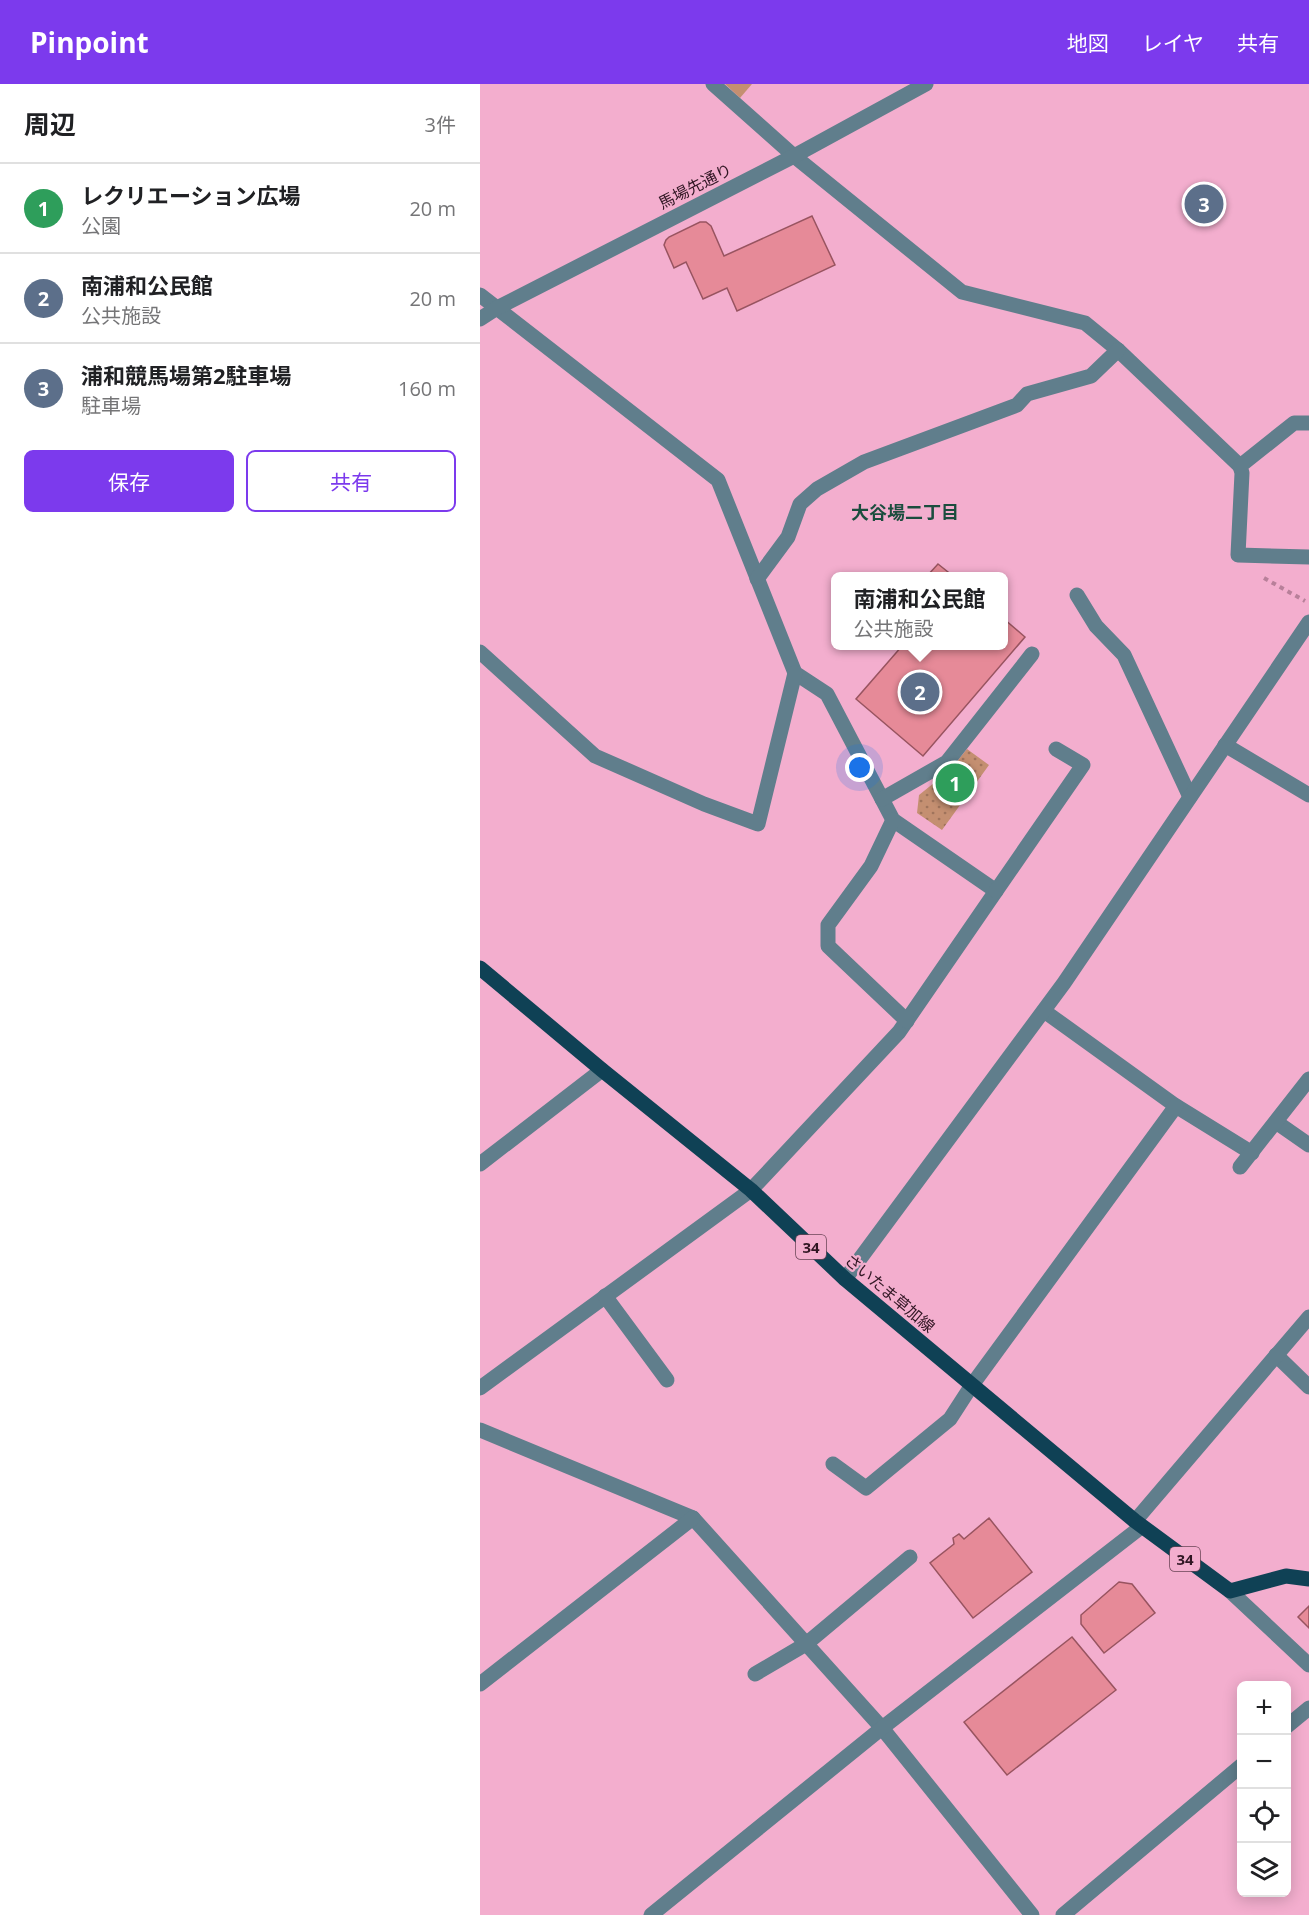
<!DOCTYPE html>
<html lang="ja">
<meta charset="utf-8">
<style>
:root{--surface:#fff;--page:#f6f6f6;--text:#202124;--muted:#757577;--line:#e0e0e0;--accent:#7c3aed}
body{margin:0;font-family:"Open Sans","Noto Sans JP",sans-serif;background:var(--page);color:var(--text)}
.controls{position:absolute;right:18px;bottom:18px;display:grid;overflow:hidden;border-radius:9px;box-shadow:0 3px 15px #0003}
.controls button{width:54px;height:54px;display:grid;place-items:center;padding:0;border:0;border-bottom:2px solid var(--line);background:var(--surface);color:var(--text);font:30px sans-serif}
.you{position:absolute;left:380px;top:684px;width:21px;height:21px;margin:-15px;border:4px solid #fff;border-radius:50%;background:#1a73e8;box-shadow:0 0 0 9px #1a73e833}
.badge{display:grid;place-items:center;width:39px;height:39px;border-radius:50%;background:var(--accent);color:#fff;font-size:20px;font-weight:700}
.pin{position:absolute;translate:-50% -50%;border:3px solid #fff;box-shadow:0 2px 6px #0006}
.popup{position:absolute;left:351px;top:488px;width:177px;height:78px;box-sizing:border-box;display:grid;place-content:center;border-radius:9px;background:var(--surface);filter:drop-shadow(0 2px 4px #0005);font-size:20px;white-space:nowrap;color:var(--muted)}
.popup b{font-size:22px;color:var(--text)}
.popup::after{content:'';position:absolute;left:50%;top:100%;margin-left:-12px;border:12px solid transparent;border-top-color:var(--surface)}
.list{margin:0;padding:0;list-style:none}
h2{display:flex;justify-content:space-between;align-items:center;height:78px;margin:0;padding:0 24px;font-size:26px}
h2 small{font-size:20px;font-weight:400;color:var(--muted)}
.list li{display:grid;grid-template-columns:39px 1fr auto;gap:18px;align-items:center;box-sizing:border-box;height:90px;padding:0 24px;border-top:2px solid var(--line)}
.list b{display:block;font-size:22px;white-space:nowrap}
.list p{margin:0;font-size:20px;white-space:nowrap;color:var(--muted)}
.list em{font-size:20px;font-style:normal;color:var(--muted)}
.actions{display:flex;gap:12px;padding:18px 24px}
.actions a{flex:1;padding:14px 0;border:2px solid var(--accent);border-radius:9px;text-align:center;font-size:21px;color:var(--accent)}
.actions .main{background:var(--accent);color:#fff}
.icon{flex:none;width:33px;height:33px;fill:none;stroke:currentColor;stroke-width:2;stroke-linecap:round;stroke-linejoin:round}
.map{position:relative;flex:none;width:829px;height:1831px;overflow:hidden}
header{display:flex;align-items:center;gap:36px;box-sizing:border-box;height:84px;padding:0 30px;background:var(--accent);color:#fff}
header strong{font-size:28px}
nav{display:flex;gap:33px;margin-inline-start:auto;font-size:21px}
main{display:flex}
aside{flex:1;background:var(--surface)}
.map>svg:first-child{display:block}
.park{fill:url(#park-dots)}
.pitch{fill:#c48f71}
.building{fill:#e68a98;stroke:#985460;stroke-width:1.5}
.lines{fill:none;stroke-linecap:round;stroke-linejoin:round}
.path{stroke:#b8809a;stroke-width:4;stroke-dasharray:4.5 4.5;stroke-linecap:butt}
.minor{stroke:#607e8c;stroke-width:15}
.major{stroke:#0f4155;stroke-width:15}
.labels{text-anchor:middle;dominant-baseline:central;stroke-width:4.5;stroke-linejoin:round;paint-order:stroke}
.shield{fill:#f3aece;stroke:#6a4456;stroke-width:1.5}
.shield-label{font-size:15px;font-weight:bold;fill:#301623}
.street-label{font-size:16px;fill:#301623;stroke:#f3aece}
.neighbourhood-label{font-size:18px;font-weight:bold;fill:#1b4d3e;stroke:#f3aece}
</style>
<header>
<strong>Pinpoint</strong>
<nav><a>地図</a><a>レイヤ</a><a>共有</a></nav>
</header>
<main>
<aside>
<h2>周辺<small>3件</small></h2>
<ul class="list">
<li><span class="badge" style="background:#2e9e5b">1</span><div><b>レクリエーション広場</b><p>公園</p></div><em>20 m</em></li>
<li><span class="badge" style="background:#5c6f8a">2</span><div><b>南浦和公民館</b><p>公共施設</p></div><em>20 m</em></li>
<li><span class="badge" style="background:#5c6f8a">3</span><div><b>浦和競馬場第2駐車場</b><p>駐車場</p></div><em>160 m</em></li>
</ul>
<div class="actions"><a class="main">保存</a><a>共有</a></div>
</aside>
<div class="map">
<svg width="829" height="1831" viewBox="0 0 829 1831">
<defs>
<pattern id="park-dots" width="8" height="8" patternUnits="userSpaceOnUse" patternTransform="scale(1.5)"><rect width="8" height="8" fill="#c48f71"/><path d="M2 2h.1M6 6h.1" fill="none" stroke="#a0745c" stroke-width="1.8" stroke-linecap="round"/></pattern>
</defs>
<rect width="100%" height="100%" fill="#f3aece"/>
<!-- park -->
<path class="park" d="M487,665L509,681L462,746L437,729L439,711L470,686Z"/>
<!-- pitch -->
<path class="pitch" d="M245,0H272L260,14Z"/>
<!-- building -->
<g class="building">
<path d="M332,132L355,181L257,227L247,204L223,215L206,178L194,184L184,161L186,156L189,153L220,138H226L231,142L244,172Z"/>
<path d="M458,480L473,492H447Z"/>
<path d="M524,535L545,553L443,672L376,615L422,562H524Z"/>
<path d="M509,1434L552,1488L493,1534L450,1479L474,1460L473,1454L479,1450L484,1455Z"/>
<path d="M639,1498L652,1500L675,1529L624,1569L601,1540V1531Z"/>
<path d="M829,1522V1544L818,1533Z"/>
<path d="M592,1553L636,1606L527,1691L484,1638Z"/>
</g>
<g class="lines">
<!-- path -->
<path class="path" d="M784,494L825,517"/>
<!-- minor -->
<g class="minor">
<path d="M233,0L314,72L482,208L605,239L638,266L760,382"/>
<path d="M0,211L238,396L315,589L347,610L413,736L516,807L419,948L271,1106L0,1304"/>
<path d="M0,235L17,224L314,72L446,0"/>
<path d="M829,339H814L760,382L762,389L758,471L829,473"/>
<path d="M277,495L308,453L320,420L337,405L384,378L537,321L547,310L611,292L638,266"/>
<path d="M597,511L616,542L644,571L710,713"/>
<path d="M0,568L115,672L224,720L278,740L315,589"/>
<path d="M745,661L829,711"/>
<path d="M402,715L467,678L552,570"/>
<path d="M413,736L391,782L348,841V862L427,937"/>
<path d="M516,807L603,681L576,665"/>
<path d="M564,927L696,1022L772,1069"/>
<path d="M796,1038L829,1061"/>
<path d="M0,1080L122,986"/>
<path d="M760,1083L829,995"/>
<path d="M365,1195L584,899L829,538"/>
<path d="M125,1212L187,1296"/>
<path d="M796,1271L829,1303"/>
<path d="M0,1346L213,1434L402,1644L552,1831"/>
<path d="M353,1380L386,1404L470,1335L492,1301L696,1022"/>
<path d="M655,1437L829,1233"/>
<path d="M750,1507L829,1581"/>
<path d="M275,1590L326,1560L430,1473"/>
<path d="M0,1600L213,1434"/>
<path d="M806,1643L829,1624"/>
<path d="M171,1831L402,1644L661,1443"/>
<path d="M583,1831L762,1681"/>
</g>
<!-- major -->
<path class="major" d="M0,884L122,986L271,1106L365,1195L655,1437L750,1507L806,1492L829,1495"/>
</g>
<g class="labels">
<!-- shield labels -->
<g class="shield">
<rect x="316" y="1151" width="30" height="24" rx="4.5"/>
<rect x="690" y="1463" width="30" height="24" rx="4.5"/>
</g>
<g class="shield-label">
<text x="331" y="1163">34</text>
<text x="705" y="1475">34</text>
</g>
<!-- street labels -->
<g class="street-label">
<text transform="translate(215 102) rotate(-27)">馬場先通り</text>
<text transform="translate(410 1209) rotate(40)">さいたま草加線</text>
</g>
<!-- neighbourhood labels -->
<g class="neighbourhood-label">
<text x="425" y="428">大谷場二丁目</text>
</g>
</g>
</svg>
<div class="controls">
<button>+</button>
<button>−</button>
<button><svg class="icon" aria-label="locate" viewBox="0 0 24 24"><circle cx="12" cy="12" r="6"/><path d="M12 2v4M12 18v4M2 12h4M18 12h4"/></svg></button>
<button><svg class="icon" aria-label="layers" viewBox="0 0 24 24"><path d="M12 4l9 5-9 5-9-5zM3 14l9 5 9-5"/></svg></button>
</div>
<div class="you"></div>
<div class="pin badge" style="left:475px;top:699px;background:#2e9e5b">1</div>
<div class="pin badge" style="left:440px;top:608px;background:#5c6f8a">2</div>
<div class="popup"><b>南浦和公民館</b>公共施設</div>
<div class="pin badge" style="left:724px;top:120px;background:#5c6f8a">3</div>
</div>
</main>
